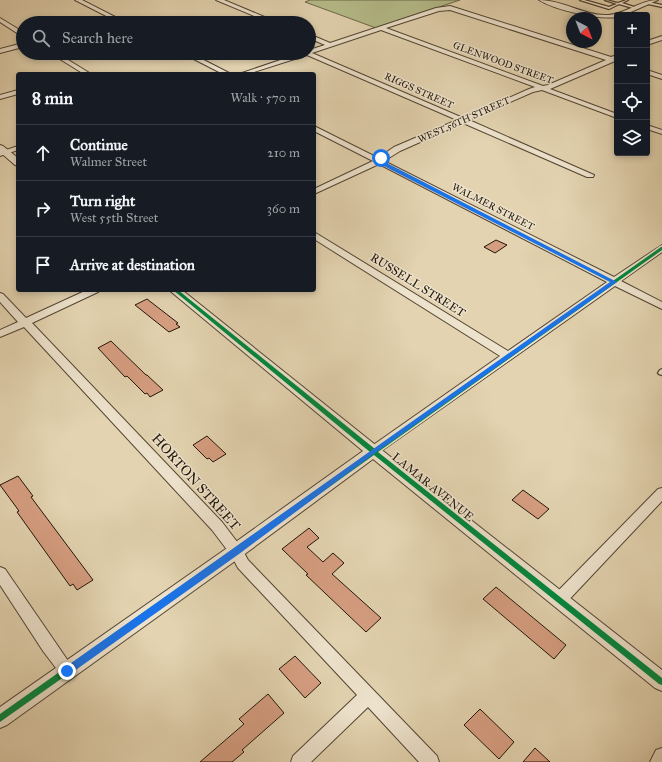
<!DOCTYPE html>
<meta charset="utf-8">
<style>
:root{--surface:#171b24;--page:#20242c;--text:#f1f3f6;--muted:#9ea1a6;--line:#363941}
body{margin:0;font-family:"IM FELL Great Primer",serif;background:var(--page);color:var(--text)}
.controls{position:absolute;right:12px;top:12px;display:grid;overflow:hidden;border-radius:4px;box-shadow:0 2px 6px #0003}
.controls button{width:36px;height:36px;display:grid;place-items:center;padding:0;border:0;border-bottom:1px solid var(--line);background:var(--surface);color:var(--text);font:20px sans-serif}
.compass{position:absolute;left:566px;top:12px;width:36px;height:36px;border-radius:50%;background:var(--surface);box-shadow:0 2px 6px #0003;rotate:138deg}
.stop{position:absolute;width:12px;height:12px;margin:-9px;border:3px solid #1a73e8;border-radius:50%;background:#fff}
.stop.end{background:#1a73e8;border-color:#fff;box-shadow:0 1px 4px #0008}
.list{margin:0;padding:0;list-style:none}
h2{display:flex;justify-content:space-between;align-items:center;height:52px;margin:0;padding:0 16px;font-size:17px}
h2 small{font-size:13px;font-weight:400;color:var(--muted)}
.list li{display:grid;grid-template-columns:26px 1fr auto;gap:12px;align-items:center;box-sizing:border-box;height:56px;padding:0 16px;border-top:1px solid var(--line)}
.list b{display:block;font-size:15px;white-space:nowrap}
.list p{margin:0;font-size:13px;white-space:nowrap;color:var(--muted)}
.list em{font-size:13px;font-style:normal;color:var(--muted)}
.icon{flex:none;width:22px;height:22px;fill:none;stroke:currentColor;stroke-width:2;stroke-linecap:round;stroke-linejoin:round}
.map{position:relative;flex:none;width:662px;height:762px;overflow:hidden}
.search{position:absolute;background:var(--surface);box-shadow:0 2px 6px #0003;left:16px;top:16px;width:300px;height:44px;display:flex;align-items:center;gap:10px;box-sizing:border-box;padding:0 14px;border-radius:22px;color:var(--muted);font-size:15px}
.panel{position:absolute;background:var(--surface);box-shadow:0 2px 6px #0003;left:16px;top:72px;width:300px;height:220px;border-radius:4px}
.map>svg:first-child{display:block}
.green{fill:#b5bc8a;stroke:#6b6949}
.building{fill:#d69e81;stroke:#211608}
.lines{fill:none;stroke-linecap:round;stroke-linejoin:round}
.service-casing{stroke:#524532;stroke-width:2.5}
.minor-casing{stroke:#524532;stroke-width:2}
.tertiary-casing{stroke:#524532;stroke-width:2}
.service{fill:#ede2cc;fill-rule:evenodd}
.minor{fill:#ede2cc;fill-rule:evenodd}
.tertiary{fill:#ede2cc;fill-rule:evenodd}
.cycleway-casing{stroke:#ede2cc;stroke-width:3}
.cycleway{fill:#00873e;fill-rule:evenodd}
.route{fill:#1a73e8}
.labels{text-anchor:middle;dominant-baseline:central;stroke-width:3;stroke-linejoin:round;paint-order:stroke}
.far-street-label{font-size:10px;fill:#211608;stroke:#ede2cc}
.street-label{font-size:12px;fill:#211608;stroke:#ede2cc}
.near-street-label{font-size:14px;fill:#211608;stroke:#ede2cc}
</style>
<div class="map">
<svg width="662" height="762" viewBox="0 0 662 762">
<rect width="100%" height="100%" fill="#e3d3b0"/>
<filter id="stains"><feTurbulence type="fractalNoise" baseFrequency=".005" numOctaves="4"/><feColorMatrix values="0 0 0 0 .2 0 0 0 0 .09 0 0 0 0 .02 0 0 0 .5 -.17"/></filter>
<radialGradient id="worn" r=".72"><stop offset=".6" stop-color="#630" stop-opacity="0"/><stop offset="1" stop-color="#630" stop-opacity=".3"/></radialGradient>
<!-- green -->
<path class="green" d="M310,0H460L376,28L305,2Z"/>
<!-- building -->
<g class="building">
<path d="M496,240L507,245L495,253L484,247Z"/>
<path d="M147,299L178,323L176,324L180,327L169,332L135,305Z"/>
<path d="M111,341L146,375H147L163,390L150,397L147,393L145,394L127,376L125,377L98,348Z"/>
<path d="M207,436L226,454L213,462L209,458L207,459L193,445Z"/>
<path d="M18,476L33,496L31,497L93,580L77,590L73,584L70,586L17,512L19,511L0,485Z"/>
<path d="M523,490L549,509L538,519L512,500Z"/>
<path d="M309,528L319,538L307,547L323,562L333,553L344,563L332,574L381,618L366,632L306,575L308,574L282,549Z"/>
<path d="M496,587L566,645L554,659L483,599Z"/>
<path d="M295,656L321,683L305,698L279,669Z"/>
<path d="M268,694L284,713L242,750L244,752L232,762H200L244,724L239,719Z"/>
<path d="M480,709L514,742L499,759L464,725Z"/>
<path d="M535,748L550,762H523Z"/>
</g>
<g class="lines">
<!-- service casing -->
<g class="service-casing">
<g id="service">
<path d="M580,0H584L609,7L617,4L605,0C609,0 614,3 618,3C622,2 625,0 628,0L622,3L637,8L636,9L619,4L609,9Z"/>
<path d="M648,2L662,5V7L648,4Z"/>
<path d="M662,369V375L659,374L658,373L660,370Z"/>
</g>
</g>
<!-- minor casing -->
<g class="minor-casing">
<g id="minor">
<path d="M75,0H82L127,23H120Z"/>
<path d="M216,0H224L279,23H271Z"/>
<path d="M539,0C563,0 584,16 608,15C626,14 640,0 658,0L624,15H617V17C598,20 555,10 539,0Z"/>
<path d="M450,6L611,57L617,55L615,61L550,89L617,114V118L542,90L533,92L469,120L594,175L593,177H587L463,123L400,151L384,161L614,277L662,245V252L621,281L662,302V309L615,286L377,454L373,456L369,454L367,451L369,448L500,356L314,239V232L508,351L607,282L379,164L314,194V189L373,161L314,131V126L378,158L394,147L457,120L307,55L248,74H239L301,53H309V50L325,45L309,38V34L330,43L436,8ZM450,10L606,60L548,85L543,86L386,28L439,11ZM381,30L535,87L529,89L463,118L312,53Z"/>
<path d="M0,18L23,32V37L0,22Z"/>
<path d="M662,36V40L647,45V41Z"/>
<path d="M23,43V47L0,53V49Z"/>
<path d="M50,53H57L91,74H84Z"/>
<path d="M182,53H190L231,74H223Z"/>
<path d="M647,70L662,75V79L647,74Z"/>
<path d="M18,90V94L0,99V95Z"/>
<path d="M647,125L662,130V134L647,129Z"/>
<path d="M18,146V150L0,156V152Z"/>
<path d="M87,290H100L98,292L32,323L222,522L241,547L248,560L437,756L439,762H419L368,707L311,762H291L293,756L357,695L238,568L231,555L212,530L24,327L0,337V330L18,322L0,302V293L3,294L26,318Z"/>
<path d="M662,488V501L564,605L559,607L554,605L552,600L554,595L658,489Z"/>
<path d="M0,567L5,569L75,671L72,676L67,679L62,676L43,651L0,585Z"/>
<path d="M662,748V762H650L656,750Z"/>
</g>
</g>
<!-- tertiary casing -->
<g class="tertiary-casing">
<g id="tertiary">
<path d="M0,145L3,146L18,158V166L15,165L0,152Z"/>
<path d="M169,290H182L378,447L662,670V691L655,688L373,459L242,556L7,725L0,728V707L230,546L363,451Z"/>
</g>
</g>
<!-- service -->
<use href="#service" class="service"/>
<!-- minor -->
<use href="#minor" class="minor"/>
<!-- tertiary -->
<use href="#tertiary" class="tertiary"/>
<!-- cycleway casing -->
<g class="cycleway-casing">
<path id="cycleway" d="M661,247H662V250L378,452L662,678V685L659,684L374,455L85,662L0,722V714L370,452L173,290H178L375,449Z"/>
</g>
<!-- cycleway -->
<use href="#cycleway" class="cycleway"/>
</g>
<!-- route -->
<path class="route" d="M380,157L384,158L381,160L617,282L375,453L239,554L70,674L67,675L64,674L63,671L64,668C246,540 427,410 610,282L376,162V160Z"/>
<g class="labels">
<!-- far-street labels -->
<g class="far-street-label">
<text transform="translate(503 63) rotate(20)">GLENWOOD STREET</text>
<text transform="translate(419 91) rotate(24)">RIGGS STREET</text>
<text transform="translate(464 120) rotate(-24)">WEST 56TH STREET</text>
<text transform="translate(493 207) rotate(27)">WALMER STREET</text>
</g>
<!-- street labels -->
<g class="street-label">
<text transform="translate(418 285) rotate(32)">RUSSELL STREET</text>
<text transform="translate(433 487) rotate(39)">LAMAR AVENUE</text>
</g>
<!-- near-street labels -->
<g class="near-street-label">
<text transform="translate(196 482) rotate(48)">HORTON STREET</text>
</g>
</g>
<rect width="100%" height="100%" filter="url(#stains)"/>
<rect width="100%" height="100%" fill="url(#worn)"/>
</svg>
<div class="controls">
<button>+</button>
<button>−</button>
<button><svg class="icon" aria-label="locate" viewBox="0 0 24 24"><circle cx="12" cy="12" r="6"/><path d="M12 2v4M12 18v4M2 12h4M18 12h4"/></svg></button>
<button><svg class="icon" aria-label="layers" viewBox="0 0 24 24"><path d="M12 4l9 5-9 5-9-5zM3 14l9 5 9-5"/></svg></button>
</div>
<svg class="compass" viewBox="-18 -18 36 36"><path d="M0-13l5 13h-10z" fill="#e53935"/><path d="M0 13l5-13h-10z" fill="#9ea1a6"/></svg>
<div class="stop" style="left:381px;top:158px"></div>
<div class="stop end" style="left:67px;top:671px"></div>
<div class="search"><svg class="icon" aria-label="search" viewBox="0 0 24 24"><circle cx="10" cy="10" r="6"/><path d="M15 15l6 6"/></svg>Search here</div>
<section class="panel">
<h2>8 min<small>Walk · 570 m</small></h2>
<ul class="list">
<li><svg class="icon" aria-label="ahead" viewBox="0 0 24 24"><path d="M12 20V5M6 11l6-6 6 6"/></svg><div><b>Continue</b><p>Walmer Street</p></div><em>210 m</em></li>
<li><svg class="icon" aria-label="right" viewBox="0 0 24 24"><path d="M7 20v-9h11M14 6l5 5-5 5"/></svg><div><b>Turn right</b><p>West 55th Street</p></div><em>360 m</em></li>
<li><svg class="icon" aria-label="arrive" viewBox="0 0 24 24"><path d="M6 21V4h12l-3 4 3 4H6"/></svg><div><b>Arrive at destination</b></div></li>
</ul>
</section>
</div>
